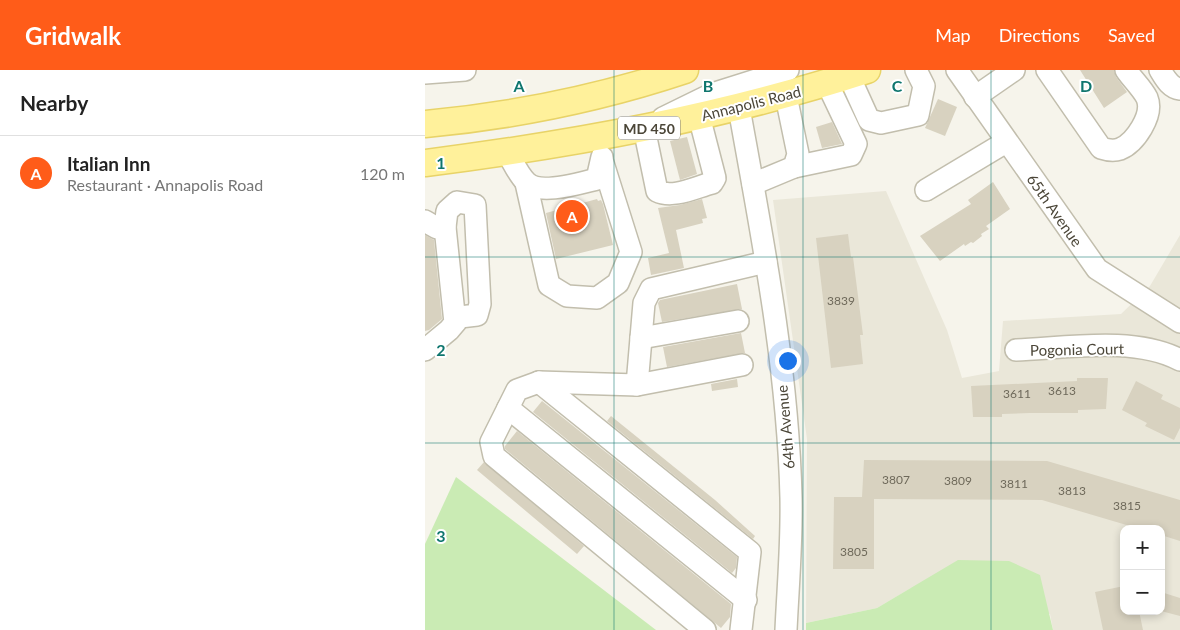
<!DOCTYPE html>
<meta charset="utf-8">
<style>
:root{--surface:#fff;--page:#f6f6f6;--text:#222;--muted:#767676;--line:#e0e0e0;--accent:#ff5c19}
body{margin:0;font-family:Lato,sans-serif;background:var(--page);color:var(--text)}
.controls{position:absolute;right:15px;bottom:15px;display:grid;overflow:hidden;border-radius:10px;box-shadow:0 2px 8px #0003}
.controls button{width:45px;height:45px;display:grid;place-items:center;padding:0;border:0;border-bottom:1px solid var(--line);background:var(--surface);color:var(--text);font:25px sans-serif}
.you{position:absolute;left:362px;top:290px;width:18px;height:18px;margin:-12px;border:4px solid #fff;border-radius:50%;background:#1a73e8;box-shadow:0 0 0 8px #1a73e833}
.badge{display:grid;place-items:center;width:32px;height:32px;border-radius:50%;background:var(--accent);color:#fff;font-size:16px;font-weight:700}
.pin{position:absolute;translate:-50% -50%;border:2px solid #fff;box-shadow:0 1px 5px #0006}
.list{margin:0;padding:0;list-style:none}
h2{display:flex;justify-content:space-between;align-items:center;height:65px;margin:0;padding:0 20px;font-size:21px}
h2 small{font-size:16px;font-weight:400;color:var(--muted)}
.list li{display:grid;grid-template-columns:32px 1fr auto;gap:15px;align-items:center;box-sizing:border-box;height:75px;padding:0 20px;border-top:1px solid var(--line)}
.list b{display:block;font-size:19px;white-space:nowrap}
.list p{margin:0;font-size:16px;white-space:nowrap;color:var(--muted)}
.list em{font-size:16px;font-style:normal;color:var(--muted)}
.map{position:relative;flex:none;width:755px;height:560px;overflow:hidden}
header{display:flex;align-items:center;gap:30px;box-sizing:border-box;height:70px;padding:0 25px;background:var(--accent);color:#fff}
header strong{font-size:24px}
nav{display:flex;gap:28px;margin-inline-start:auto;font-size:18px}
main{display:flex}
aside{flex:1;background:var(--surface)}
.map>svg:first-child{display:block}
.residential{fill:#eae7d9;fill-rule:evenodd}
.green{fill:#caebb4}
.building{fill:#d8d2c0}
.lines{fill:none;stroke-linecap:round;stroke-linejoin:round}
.minor-casing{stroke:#c2bead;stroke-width:24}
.major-casing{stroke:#e8d368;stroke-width:29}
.minor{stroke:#fff;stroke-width:21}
.major{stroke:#fff19b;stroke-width:26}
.grid{fill:none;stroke:#0f766e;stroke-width:1;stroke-opacity:0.55}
.labels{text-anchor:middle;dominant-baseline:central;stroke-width:4;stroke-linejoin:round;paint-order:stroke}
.number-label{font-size:12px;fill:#6e695a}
.shield{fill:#fff;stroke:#817e74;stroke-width:1}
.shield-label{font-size:14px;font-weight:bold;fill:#4b4638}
.street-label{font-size:15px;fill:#4b4638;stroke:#fff}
.grid-label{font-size:16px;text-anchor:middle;font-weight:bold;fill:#0f766e;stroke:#fff;stroke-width:4;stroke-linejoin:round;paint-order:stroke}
</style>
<header>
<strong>Gridwalk</strong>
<nav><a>Map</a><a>Directions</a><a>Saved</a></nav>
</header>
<main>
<aside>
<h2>Nearby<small></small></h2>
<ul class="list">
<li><span class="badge">A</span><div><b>Italian Inn</b><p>Restaurant · Annapolis Road</p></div><em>120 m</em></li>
</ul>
</aside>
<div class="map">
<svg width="755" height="560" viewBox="0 0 755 560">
<rect width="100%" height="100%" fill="#f6f4eb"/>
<!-- residential -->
<path class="residential" d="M461,121L522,260L537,308L574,301L578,251L696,244L725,216L755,165V560H628L625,544L486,518L452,538L381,553L382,369L348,130ZM699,459H736V541H699Z"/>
<!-- green -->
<g class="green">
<path d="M31,407L231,560H0V474Z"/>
<path d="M533,490L584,491L615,505L628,560H381V553L452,538Z"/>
</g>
<!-- building -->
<g class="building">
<path d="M655,0H689L691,7L702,22L679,38Z"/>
<path d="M513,29L532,37L520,66L500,58Z"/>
<path d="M407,52L417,74L397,78L391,57Z"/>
<path d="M262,67L272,104L255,110L245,71Z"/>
<path d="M568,112L585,139L561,156L564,159L556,164L557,166L548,173L546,172L540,176L539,174L515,191L495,166L546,134L543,130Z"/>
<path d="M172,129L173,131L176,130L178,134L188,175L131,189L121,143Z"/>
<path d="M277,129L282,148L277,149L278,153L251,160L259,198L226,205L223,188L244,183L233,138L255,135Z"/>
<path d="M423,164L426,187H428L438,265H435L438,294L406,298L391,168Z"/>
<path d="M0,165L9,170L17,249L4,260L0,261Z"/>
<path d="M312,214L317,239L237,252L233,233L235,230Z"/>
<path d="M316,263L320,283L242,297L238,277Z"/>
<path d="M652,308H683L681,339L653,340V343H605L577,344V347H548L546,316L652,311Z"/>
<path d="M312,309L313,317L287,321L286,314Z"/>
<path d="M711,311L738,325L736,329L755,338V358L749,370L720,356L722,353L697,340Z"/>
<path d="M117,331L312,487L311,498L307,503L108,342Z"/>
<path d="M186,346L290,430L330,466L328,469L182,351Z"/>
<path d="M92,361L306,534L305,547L296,558L80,379V376Z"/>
<path d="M439,390L622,391L755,430V471L736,465V459H715L617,430L449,429V499H408L409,427H437Z"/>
<path d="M59,392L159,476L152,484L52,400Z"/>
<path d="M699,516V541H714L718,560H678L670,522Z"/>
<path d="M736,522L755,528V546L736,541Z"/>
</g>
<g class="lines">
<!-- minor casing -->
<g class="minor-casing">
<g id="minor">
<path d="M532,0L672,199L755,252"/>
<path d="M622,0L676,78C682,80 689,81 695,79C710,73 729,45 722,28C717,18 707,9 701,0"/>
<path d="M735,0C740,8 745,18 755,19"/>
<path d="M0,3L40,0"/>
<path d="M424,6L444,50L456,53L493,45L499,16L491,0"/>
<path d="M550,27L589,0"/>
<path d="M314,38C337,166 363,297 366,428C367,472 363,516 361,560"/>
<path d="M238,48L287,24L363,0"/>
<path d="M219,58L232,121C248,129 271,117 287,113L290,108L274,46"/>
<path d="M82,82C88,92 93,104 101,112C114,126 155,113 172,109L177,87"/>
<path d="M369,97L426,85L431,74L402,13"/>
<path d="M101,113L124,215L142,226L172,228L193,213L206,182L177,90"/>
<path d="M328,114L369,97L373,84L361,26"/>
<path d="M501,120L581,72"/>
<path d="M0,151L12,158L20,157"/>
<path d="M216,268L313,251"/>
<path d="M0,280L24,260L35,247L52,245L55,234L50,135L32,132L22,141L20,157L30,253"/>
<path d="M591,280C641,278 710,266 755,290"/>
<path d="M114,312L325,482L316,560"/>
<path d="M212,315L317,295"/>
<path d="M83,338L321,530"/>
<path d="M280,560L69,386L66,372L92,320L114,312L212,315L219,233L226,219L341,192"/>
</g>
</g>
<!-- major casing -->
<g class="major-casing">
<g id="major">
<path d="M0,54C88,46 176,28 260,0"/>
<path d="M0,93C150,74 298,47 442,0"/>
</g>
</g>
<!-- minor -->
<use href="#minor" class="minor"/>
<!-- major -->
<use href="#major" class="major"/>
</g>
<!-- grid -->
<path class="grid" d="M189,0V560M378,0V560M566,0V560M0,187H755M0,373H755"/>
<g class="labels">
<!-- number labels -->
<g class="number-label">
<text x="416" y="230">3839</text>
<text x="637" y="320">3613</text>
<text x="592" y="323">3611</text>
<text x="471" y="409">3807</text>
<text x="533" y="410">3809</text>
<text x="589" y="413">3811</text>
<text x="647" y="420">3813</text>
<text x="702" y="435">3815</text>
<text x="429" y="481">3805</text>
</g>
<!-- shield labels -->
<rect class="shield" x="193" y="46.5" width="62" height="23" rx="4"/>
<g class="shield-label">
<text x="224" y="58">MD 450</text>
</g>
<!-- street labels -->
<g class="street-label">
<text transform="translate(326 33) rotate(-14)">Annapolis Road</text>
<text transform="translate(630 140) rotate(55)">65th Avenue</text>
<text transform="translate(652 279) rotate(-1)">Pogonia Court</text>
<text transform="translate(360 357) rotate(-95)">64th Avenue</text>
</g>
</g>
<g class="grid-label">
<text x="94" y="22">A</text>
<text x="283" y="22">B</text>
<text x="472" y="22">C</text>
<text x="661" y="22">D</text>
<text x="16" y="99">1</text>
<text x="16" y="286">2</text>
<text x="16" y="472">3</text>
</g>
</svg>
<div class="controls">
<button>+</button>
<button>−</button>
</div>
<div class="you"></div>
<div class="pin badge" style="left:147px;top:146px">A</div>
</div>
</main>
